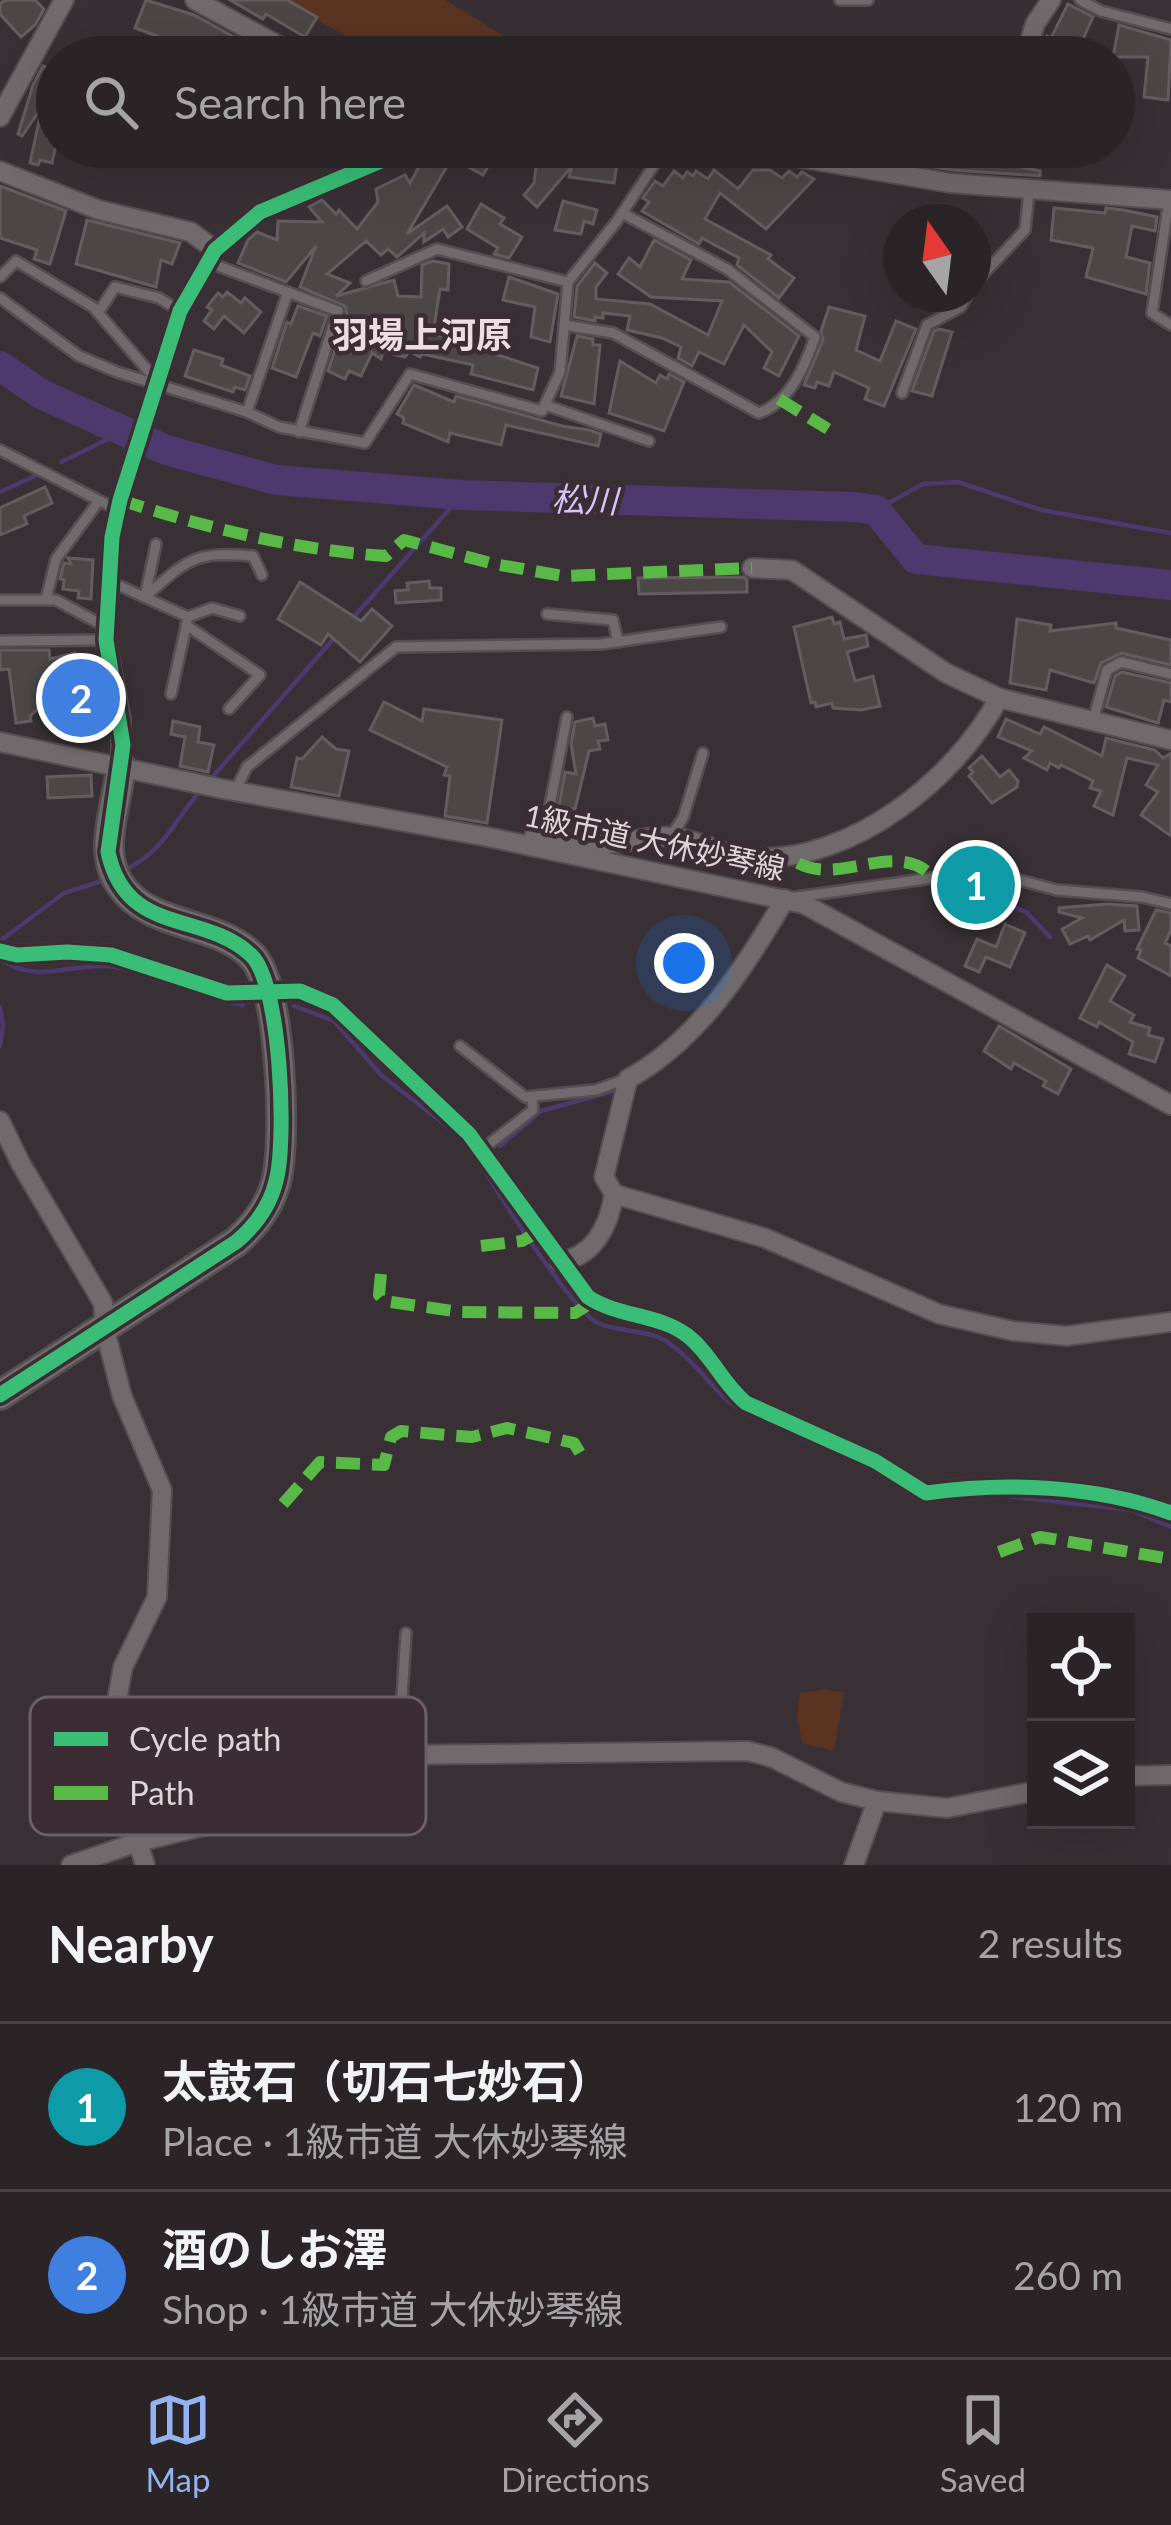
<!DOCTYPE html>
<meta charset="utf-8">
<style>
:root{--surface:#2a2427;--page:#363033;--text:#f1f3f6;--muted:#a5a4a7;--line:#464144;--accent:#95b2f1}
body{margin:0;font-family:Lato,"Noto Sans JP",sans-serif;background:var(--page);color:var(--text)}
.controls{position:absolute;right:36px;bottom:36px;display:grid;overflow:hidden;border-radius:0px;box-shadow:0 12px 48px #0002}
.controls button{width:108px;height:108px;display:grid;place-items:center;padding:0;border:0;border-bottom:3px solid var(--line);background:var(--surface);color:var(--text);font:60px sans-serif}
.compass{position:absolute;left:883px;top:204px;width:108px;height:108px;border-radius:50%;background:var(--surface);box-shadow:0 12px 48px #0002;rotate:346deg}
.you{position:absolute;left:684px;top:963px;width:42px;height:42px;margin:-30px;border:9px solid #fff;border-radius:50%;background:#1a73e8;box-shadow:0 0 0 18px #1a73e833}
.badge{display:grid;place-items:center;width:78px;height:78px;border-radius:50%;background:var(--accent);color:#fff;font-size:39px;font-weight:700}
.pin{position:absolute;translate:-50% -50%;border:6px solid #fff;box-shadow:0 3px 12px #0006}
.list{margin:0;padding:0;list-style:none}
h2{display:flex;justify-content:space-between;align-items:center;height:156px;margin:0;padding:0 48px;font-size:51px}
h2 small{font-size:39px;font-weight:400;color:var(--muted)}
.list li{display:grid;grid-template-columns:78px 1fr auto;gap:36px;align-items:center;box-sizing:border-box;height:168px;padding:0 48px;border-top:3px solid var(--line)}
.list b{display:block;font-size:45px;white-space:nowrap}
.list p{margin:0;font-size:39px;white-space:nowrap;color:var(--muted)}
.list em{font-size:39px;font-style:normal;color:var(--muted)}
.icon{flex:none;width:66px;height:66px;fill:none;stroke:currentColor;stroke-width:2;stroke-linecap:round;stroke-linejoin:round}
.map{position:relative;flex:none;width:1171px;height:1865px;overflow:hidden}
.search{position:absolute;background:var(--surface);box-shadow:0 12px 48px #0002;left:36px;right:36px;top:36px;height:132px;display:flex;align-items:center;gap:30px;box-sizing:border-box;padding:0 42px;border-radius:66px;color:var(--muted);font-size:45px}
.sheet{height:492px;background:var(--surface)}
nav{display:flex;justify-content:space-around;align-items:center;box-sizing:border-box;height:168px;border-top:3px solid var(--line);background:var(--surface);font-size:33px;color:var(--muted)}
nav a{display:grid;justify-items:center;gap:6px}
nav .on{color:var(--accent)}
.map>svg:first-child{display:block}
.green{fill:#5b3421}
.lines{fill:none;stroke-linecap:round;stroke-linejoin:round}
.stream{stroke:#4d396d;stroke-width:4.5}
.river{stroke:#4d396d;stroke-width:30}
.building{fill:#4c4647;stroke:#645d5f;stroke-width:3}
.lane-casing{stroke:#554e51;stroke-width:14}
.street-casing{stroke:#554e51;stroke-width:22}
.secondary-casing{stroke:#554e51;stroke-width:32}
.lane{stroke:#706a6c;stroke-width:9}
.street{stroke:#706a6c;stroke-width:18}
.secondary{stroke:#706a6c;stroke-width:27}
.quiet{stroke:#58b947;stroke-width:12;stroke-dasharray:24 12;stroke-linecap:butt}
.cycleway-casing{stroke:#3b2d33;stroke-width:22}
.cycleway{stroke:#3abd76;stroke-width:15}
.labels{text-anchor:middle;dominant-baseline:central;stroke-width:9;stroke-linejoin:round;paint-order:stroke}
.street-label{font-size:30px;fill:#ded5d8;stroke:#3b2d33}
.water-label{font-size:33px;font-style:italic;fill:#d6c5fa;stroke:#3b2d33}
.quarter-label{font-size:36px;font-weight:bold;fill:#efdde4;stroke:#3b2d33}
.key{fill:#3b2d33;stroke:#6c5f65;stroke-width:3}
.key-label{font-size:33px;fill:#ded5d8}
</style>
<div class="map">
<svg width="1171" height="1865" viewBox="0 0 1171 1865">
<rect width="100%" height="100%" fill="#383034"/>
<!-- green -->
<g class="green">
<path d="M280,0H445L504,36L624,56L795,45L792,57H412L346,36Z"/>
<path d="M826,1689L844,1693L834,1751L802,1743L797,1714L800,1693Z"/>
</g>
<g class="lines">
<!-- stream -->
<g class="stream">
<path d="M61,462L125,431"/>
<path d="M0,492L37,475"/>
<path d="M876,510L923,484L958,482L1041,510L1171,533"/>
<path d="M351,620L462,495"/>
<path d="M208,782L335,637"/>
<path d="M123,871C165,851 172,823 201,790"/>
<path d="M940,880L988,907L1016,908L1026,912L1050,937"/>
<path d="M0,941L64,893L108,879"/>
<path d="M0,958C30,984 70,965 105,966C123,966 144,976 162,981"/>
<path d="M230,1002L243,1005"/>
<path d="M294,1006L334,1021L382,1076L452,1130"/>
<path d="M0,1007L3,1026L0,1046"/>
<path d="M500,1146L541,1111L617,1090"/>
<path d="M482,1166C499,1195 573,1312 598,1323C620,1333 650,1329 669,1343C712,1374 713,1404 770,1423"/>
<path d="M791,1433L818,1445"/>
<path d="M1008,1496L1131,1510L1171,1527"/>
</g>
<!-- river -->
<path class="river" d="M0,366L41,394L166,450L276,480L462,495L855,507L876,510L916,559L1171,585"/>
</g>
<!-- building -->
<g class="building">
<path d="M5,0H35L44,9L35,25L21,37L0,14V4Z"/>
<path d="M146,0L194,15L234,37L227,57H215L135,28Z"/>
<path d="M230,0H287L317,17L305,37L266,14L263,19Z"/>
<path d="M1068,4L1093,17L1075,57L1057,51L1054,57H1039L1047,36L1051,38Z"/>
<path d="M1119,25L1171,40L1168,100L1144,97L1148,57H1113Z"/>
<path d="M43,66L57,72V86L46,102L57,106L48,139L57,141L52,163L40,160L38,165L30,163L42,107L22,136L18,134L33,85Z"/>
<path d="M430,147H482L495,154L483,175L452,158L407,234L447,206L462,227L448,237L443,229L424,242V233L397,257L388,249L381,255L366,241L327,274L350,283L336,296L394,280L398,296L421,297L422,265L433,261L449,264L448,290L440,289L433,334L471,342L470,346L538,368L533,390L471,374L473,365L422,354L420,357L409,351L405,357L383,352L381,359L372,353L361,376L349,371L345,379L328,371L347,314L345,306L300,287L316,246L286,282L238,263L248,240L257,232L277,240L278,221L322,222L309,207L322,200L336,214L339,210L357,229L378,202L376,189L405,175L410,183Z"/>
<path d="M882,147L992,161L1040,171V176L952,170L880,158Z"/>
<path d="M538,151L617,164L614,183L569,177L572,166L537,207L524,195L534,183Z"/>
<path d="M714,170L738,189L753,170H770L782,178L789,171L797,177L802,172L814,179L766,229L720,193L705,219L771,255L768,259L794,278L779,298L737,265L739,258L702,238L699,244L642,211L649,202L643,198L655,181L663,186L674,171L683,178L687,172L693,176L696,171L708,179Z"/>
<path d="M0,186L66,211L50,264L34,259L37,250L0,238Z"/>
<path d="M563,201L597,210L593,224L584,221L581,234L555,230Z"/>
<path d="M481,204L504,218L500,224L522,237L509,258L494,254L498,248L467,229Z"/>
<path d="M1054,208L1105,213L1106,208L1123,210L1157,217L1155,231L1132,226L1126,257L1150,263L1146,294L1086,277L1093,248L1051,240Z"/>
<path d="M87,220L180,243L172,264L161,260L156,287L76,264Z"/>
<path d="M654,240L691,260L682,279L729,282L799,336L779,376L764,368L772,352L744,325L724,364L699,352L692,366L678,358L681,347L662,338L627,330L630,316L603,313V318L595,317V321L574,317L577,286L595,263L607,273L596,287V299L650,304L708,335L722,301L651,297L618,274L629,258L640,267Z"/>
<path d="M509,277L558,294L550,342L531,337L535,307L503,300Z"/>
<path d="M227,292L241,303L245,298L261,312L244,333L224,316L214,329L204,321L212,310L207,307L218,293L223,297Z"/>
<path d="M298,306L327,316L320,336L313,333L296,377L272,368L287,322L291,324Z"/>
<path d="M829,307L865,316L856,350L880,361L896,321L916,329L884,406L865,399L869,388L834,372L829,386L817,382L815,388L804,385L823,340L821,331Z"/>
<path d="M939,329L952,332L932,396L912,391L934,331Z"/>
<path d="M577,336L593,339V345H600L594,404L561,396Z"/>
<path d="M194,350L223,359L221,365L250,376L245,390L235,387L233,392L185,376Z"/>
<path d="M620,361L656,383L660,375L667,379L669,374L684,382L664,431L609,413Z"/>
<path d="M414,385L454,402L456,396L562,426L589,430L601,434L598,446L506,425L501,445L450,433L448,442L403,423L404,418L397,414Z"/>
<path d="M45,487L52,503L24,516L27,524L0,535V508Z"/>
<path d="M68,558L93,560L91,599L78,598L79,591L63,589L64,580L60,579L64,563L71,564Z"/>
<path d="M743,577L747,580V592L639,594L638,578Z"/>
<path d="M429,581L430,588H441V600L396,603L395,591L408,590L407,583Z"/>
<path d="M300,582L361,621L372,609L392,626L360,662L328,634L321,645L278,619Z"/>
<path d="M832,617L834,624L840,622L844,639L866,635L868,646L847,652L855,681L873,676L880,706L861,710L833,708L832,703L816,707L815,702L811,703L794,627Z"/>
<path d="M1017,619L1051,625L1050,631L1116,623V628L1171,640V665L1121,653L1101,663L1094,683L1050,670L1046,690L1010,683Z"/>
<path d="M0,650H49L50,659L75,653L78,669L89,666L101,724L73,730L66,697L37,701L38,709L30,716L31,721L16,723L9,669L0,670Z"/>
<path d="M1122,672L1171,683V702L1164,700L1158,723L1106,707L1115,676Z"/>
<path d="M384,702L422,721L424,709L502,720L487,823L445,816L450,776L444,775L447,767L370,730Z"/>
<path d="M593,718L595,726L605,724L608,740L598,741L600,749L589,751L575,809L559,806L565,772L576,774L571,744L575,722Z"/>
<path d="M1006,719L1040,734L1044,727L1102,756L1106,738L1155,750L1163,758L1171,753V836L1141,815L1158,792L1146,785L1158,765L1127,758L1113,815L1094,806L1101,791L1090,788L1093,781L1061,765L1059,768L1050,763L1047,770L1024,758L1032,751L998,737Z"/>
<path d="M173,721L200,727L198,742L214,745L208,772L180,766L185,737L171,734Z"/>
<path d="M322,737L336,749L349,751L339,796L291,787L297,758L302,759Z"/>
<path d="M982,756L1000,777L1009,770L1018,781L1017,787L992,803L969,776L973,772L969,768Z"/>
<path d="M91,775L92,796L48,798L47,777Z"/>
<path d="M1107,904L1137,906L1139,930L1125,931L1124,920L1090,940L1088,936L1070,944L1062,929L1082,918L1059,912V908Z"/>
<path d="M1156,910L1171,913V930L1165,943L1171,946V976L1138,958L1141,950L1137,949Z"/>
<path d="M1005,924L1025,933L1010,967L986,957L979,972L965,966L977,939L996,947Z"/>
<path d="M1107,965L1125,976L1110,1001L1134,1015L1130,1022L1150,1028L1148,1035L1163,1039L1155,1062L1129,1054L1133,1042L1099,1022L1097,1027L1080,1018Z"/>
<path d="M999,1026L1071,1069L1058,1094L1043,1086L1046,1081L1014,1063L1011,1069L984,1051Z"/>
</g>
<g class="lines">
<!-- lane casing -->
<g class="lane-casing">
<g id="lane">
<path d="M840,0H868"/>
<path d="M1080,0L1101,11L1171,29"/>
<path d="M1169,200L1152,313L1171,325"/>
<path d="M210,263L338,311L299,432"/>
<path d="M0,277L16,261L93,307L157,381"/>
<path d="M366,281L437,249L568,282"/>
<path d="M973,285L1025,230L1029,191"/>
<path d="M0,298L79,356L117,372L247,412L279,427L365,443L410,374L542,411L560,372L568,282L617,221L660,156"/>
<path d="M98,313L115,287L159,298L180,311"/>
<path d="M564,325L613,333L759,413C790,402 805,366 815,337L727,269L622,213"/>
<path d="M902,393L927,325L961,307L968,294"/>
<path d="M545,405L649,441"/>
<path d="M247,412L288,292"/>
<path d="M0,450L118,510"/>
<path d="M109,581L188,617L212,608L240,616"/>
<path d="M145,597C188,559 194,551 253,556L262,575"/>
<path d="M145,597L156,544"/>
<path d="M46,599L56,559L99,501"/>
<path d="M0,600H56L106,627"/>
<path d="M547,614L613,620L618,642"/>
<path d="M186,625L260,675L229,709"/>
<path d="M0,641L106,640"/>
<path d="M171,694L187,622"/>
<path d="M1093,721L1107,670L1121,662L1171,674"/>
<path d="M235,791L247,767L396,647L601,644L721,627"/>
<path d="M544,836L567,717"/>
<path d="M671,836L683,818L703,753"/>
<path d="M797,897L968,873L1000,875L1057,890L1142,897L1171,904"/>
<path d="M460,1046L525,1097L596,1090L626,1079"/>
<path d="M480,1151L533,1110L532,1098"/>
<path d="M405,1755L400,1729L406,1633"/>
</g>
</g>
<!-- street casing -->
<g class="street-casing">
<g id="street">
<path d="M195,0L299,57"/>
<path d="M1025,57L1035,24L1051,0"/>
<path d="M0,117L64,0"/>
<path d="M591,147L660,156H789L950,183L1171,200"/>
<path d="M0,171L99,210L191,232L215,250"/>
<path d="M752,568L792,570L946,673L999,698L1171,740"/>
<path d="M0,742L223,789L488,837L804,904L1171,1105"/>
<path d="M121,766V719L106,640L112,537L120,500L180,311L215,250L260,212L414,147"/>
<path d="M534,836C556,837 577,843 599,844C623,845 649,834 673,837C700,840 726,857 754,858C852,862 955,780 999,698"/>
<path d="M785,899C746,966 699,1040 628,1079L604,1177L614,1194L765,1238L939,1314L1013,1331L1066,1336L1171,1322"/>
<path d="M0,951L17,955L67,952L111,955L227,993L300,991L333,1005L469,1134L588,1297C618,1317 660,1314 688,1336C711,1354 723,1384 746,1403L875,1461L926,1493C1005,1482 1095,1485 1171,1513"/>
<path d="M0,1121L21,1164L103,1303L105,1330L122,1396L162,1490L157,1597L123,1667L118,1694L138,1842L145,1865"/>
<path d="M560,1262C594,1256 609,1226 614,1194"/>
<path d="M1126,1776L1171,1775"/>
<path d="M71,1865L138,1842L270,1810L392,1755L747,1751L771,1757L841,1792L877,1801L947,1808L1036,1791"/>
<path d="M854,1865L877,1801"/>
</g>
</g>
<!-- secondary casing -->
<g class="secondary-casing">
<path id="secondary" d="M0,1395L236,1242C254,1226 270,1206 276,1182C287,1142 281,987 253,957C217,919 149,930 119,883C97,849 118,803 121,766"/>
</g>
<!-- lane -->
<use href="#lane" class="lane"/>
<!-- street -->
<use href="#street" class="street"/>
<!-- secondary -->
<use href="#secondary" class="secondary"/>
<!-- quiet -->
<g class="quiet">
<path d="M779,399L828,429"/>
<path d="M120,500C207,528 295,550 386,556L404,540L494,564L563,576L752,568"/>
<path d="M798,863C840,886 895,839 932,876"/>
<path d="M481,1246L522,1241L538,1232"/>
<path d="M381,1274L379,1295L384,1301L460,1312L575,1313L594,1301"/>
<path d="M283,1504L320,1462L384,1465L391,1437L401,1431L472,1437L507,1428L574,1443L584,1460"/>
<path d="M999,1552L1040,1537L1171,1559"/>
</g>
<!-- cycleway casing -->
<g class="cycleway-casing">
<g id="cycleway">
<path d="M0,951L17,955L67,952L111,955L227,993L300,991L333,1005L469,1134L588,1297C618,1317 660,1314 688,1336C711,1354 723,1384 746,1403L875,1461L926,1493C1005,1482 1095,1485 1171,1513"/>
<path d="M0,1395L236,1242C255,1226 270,1206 276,1181C287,1141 281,983 251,955C203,910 126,937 108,852L123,745L106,640L112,537L120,500L180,311L215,250L260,212L414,147"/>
</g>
</g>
<!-- cycleway -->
<use href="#cycleway" class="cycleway"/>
</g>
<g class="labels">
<!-- street labels -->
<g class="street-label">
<text transform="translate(655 841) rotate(12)">1級市道 大休妙琴線</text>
</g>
<!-- water labels -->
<g class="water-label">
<text transform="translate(585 499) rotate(2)">松川</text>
</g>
<!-- quarter labels -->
<g class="quarter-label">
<text x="422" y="334">羽場上河原</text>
</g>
</g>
<!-- legend -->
<rect x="30" y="1697" width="396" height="138" rx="18" class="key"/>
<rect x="54" y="1732" width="54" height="14" fill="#3abd76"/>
<rect x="54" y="1786" width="54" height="14" fill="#58b947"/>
<g class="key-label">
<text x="129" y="1751">Cycle path</text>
<text x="129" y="1805">Path</text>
</g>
</svg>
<div class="controls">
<button><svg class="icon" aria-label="locate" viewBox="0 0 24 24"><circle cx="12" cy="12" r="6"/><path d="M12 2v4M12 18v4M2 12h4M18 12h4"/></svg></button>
<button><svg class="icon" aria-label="layers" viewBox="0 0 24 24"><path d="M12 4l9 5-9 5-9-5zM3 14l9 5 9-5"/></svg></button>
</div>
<svg class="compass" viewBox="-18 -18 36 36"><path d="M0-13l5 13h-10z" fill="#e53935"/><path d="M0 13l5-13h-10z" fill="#a5a4a7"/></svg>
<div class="you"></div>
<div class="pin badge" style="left:976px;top:885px;background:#0f9aa8">1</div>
<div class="pin badge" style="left:81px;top:698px;background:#3f7fe0">2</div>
<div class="search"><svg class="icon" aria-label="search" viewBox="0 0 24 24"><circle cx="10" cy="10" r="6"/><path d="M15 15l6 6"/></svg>Search here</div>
</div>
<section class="sheet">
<h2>Nearby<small>2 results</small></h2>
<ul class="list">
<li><span class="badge" style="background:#0f9aa8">1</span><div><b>太鼓石（切石七妙石）</b><p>Place · 1級市道 大休妙琴線</p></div><em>120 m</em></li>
<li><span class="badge" style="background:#3f7fe0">2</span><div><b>酒のしお澤</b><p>Shop · 1級市道 大休妙琴線</p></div><em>260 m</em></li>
</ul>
</section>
<nav>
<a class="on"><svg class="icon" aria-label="map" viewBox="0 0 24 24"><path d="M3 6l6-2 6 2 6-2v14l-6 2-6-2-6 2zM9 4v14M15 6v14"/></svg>Map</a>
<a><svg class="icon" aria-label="directions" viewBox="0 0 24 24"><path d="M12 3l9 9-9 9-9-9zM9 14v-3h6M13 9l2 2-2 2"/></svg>Directions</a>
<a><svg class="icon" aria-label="saved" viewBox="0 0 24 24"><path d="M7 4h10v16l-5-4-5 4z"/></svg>Saved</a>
</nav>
